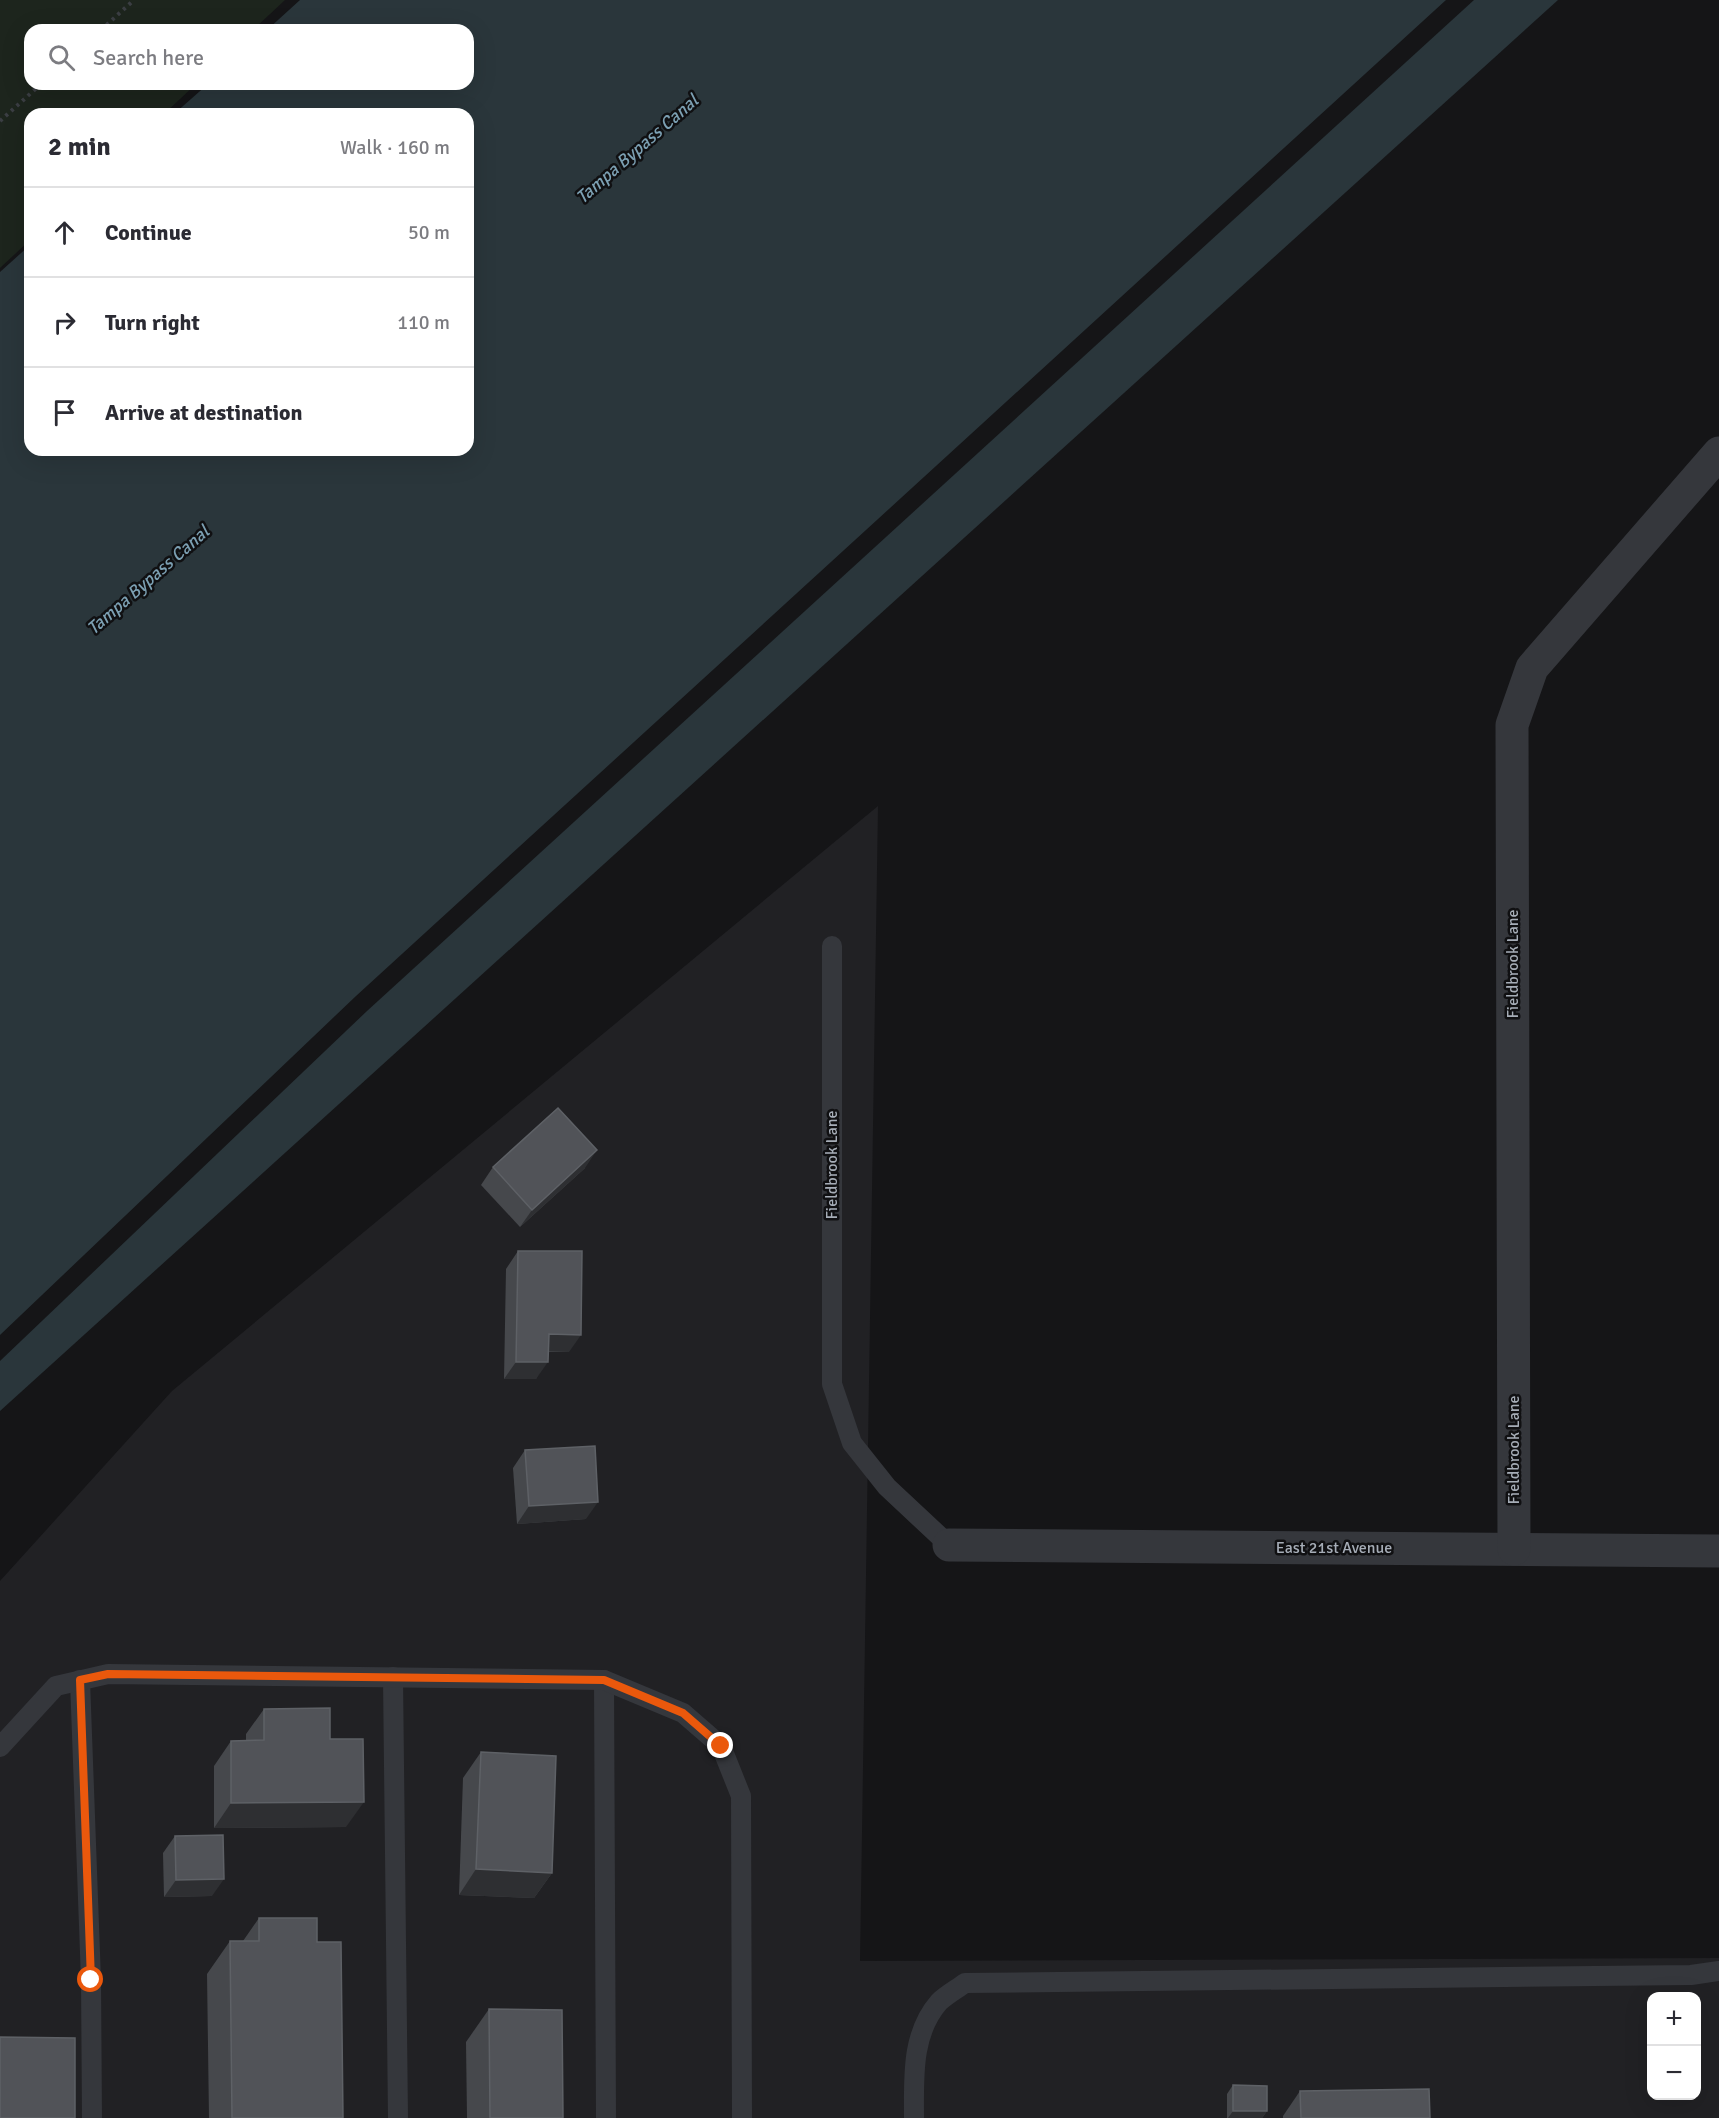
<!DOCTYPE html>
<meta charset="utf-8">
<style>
:root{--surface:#fff;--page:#f2f2f3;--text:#2b2b33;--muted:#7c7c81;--line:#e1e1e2}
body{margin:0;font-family:Signika,sans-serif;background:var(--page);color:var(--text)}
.controls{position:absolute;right:18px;bottom:18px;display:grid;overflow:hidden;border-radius:12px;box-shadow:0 6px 24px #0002}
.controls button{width:54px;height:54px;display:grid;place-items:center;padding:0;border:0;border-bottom:2px solid var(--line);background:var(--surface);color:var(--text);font:30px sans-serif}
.stop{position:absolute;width:18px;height:18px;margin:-14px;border:4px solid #ea580c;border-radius:50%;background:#fff}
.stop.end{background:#ea580c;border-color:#fff;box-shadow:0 2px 6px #0008}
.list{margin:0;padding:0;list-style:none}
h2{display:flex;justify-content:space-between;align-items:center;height:78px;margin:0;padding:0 24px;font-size:26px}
h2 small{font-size:20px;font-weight:400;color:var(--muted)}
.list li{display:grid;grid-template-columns:39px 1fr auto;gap:18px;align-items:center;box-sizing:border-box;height:90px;padding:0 24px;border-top:2px solid var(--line)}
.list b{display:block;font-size:22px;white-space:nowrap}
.list em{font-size:20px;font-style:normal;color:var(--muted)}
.icon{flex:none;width:33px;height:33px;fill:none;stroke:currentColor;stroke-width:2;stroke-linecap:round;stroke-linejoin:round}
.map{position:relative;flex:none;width:1719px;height:2118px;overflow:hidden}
.search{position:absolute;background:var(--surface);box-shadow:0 6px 24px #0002;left:24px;top:24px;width:450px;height:66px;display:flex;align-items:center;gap:15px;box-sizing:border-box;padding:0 21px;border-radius:18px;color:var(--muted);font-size:22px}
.panel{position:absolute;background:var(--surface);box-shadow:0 6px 24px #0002;left:24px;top:108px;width:450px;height:348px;border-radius:18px}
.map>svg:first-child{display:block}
.built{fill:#212124;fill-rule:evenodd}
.green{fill:#1d251d}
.water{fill:#2a363b}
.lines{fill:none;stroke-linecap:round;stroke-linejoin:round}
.path{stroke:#3b3e43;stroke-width:4;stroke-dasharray:3 4.5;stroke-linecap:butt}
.service{stroke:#35373c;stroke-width:20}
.minor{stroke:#35373c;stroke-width:33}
.wall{fill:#46484c}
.shaded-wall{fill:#2e2f32}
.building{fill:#515358;stroke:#5e6166;stroke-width:1.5}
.route{stroke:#ea580c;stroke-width:8}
.labels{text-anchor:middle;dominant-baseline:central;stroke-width:5;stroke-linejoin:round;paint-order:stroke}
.street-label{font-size:16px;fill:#a6adb7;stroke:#101012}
.water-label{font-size:18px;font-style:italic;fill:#7ca0b3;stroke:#101012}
</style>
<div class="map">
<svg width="1719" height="2118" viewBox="0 0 1719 2118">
<rect width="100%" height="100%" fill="#151517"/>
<!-- built -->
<path class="built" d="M878,806L860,1961L1719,1958V2118H0V1581L172,1391ZM1652,1996H1696V2096H1652Z"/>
<!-- green -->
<path class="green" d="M0,0H285L253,30H30V84H196L164,114H30V240L0,268Z"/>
<!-- water -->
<g class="water">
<path d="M300,0H1446L356,996L0,1335V272L30,245V450H468V114H174L208,84H468V30H267Z"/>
<path d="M1474,0H1558L0,1411V1361L367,1011Z"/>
</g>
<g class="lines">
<!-- path -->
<g class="path">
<path d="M101,30L134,0"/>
<path d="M0,121L41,84"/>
</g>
<!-- service -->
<g class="service">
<path d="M832,946V1384L852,1443L887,1487L949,1545"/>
<path d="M393,1677L398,2118"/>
<path d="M80,1680L91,1980L92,2118"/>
<path d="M604,1680L606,2118"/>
<path d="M0,1747L56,1686L108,1674L604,1680L683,1713L721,1746L741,1796L742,2118"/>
<path d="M914,2118C914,2078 911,2034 939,2002C946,1995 957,1989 965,1983L1691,1975L1719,1971"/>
</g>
<!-- minor -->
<g class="minor">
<path d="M949,1545L1719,1551"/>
<path d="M1514,1549L1512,725L1532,668L1719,453"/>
</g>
</g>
<!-- wall -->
<g class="wall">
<path d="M493,1167L585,1168L520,1227L481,1185Z"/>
<path d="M518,1251L569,1352H548L536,1379H504L506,1269Z"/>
<path d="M525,1450L586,1519L517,1524L513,1468Z"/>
<path d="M264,1709L330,1739L346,1827L214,1828V1766L231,1741L246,1740V1734Z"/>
<path d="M481,1752L552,1873L534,1898L459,1895L463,1778Z"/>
<path d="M175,1836L212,1896L164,1897L163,1853Z"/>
<path d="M259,1918L317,1942L343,2118H209L207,1974L230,1941H243Z"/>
<path d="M489,2009L563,2118H467L466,2042Z"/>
<path d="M1233,2085L1267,2111L1262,2118H1227V2094Z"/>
<path d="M1300,2091L1430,2118H1283V2116Z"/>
</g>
<!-- shaded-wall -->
<g class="shaded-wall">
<path d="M597,1150L585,1168L520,1227L532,1210Z"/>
<path d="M549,1334L581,1335L569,1352L537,1351Z"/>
<path d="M516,1362H548L536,1379H504Z"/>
<path d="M598,1502L586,1519L517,1524L529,1506Z"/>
<path d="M364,1802L346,1827L214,1828L231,1803Z"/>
<path d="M476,1869L552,1873L534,1898L459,1895Z"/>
<path d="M224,1879L212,1896L164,1897L176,1880Z"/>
<path d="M1233,2111H1267L1262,2118H1228Z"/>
</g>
<!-- building -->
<g class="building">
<path d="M558,1108L597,1150L532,1210L493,1167Z"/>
<path d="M518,1251H582L581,1335L549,1334L548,1362H516Z"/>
<path d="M595,1446L598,1502L529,1506L525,1450Z"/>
<path d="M330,1708V1739H363L364,1802L231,1803V1741L264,1740V1709Z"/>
<path d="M481,1752L556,1756L552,1873L476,1869Z"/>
<path d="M223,1835L224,1879L176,1880L175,1836Z"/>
<path d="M259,1918H317V1942H341L343,2118H232L230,1941H259Z"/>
<path d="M489,2009L562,2010L563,2118H490Z"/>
<path d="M0,2037L75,2038V2118H0Z"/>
<path d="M1233,2085L1267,2086V2111H1233Z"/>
<path d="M1429,2089L1430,2118H1301L1300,2091Z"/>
</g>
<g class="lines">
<!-- route -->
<path class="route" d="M91,1980L80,1680L108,1674L604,1680L683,1713L721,1746"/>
</g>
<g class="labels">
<!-- street labels -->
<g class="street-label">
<text transform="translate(1513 964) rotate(-90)">Fieldbrook Lane</text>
<text transform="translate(832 1165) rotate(-90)">Fieldbrook Lane</text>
<text transform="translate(1514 1450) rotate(-90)">Fieldbrook Lane</text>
<text x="1334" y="1548">East 21st Avenue</text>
</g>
<!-- water labels -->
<g class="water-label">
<text transform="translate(637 149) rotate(-41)">Tampa Bypass Canal</text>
<text transform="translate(148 580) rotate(-41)">Tampa Bypass Canal</text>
</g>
</g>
</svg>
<div class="controls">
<button>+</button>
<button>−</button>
</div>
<div class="stop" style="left:91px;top:1980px"></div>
<div class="stop end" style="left:721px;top:1746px"></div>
<div class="search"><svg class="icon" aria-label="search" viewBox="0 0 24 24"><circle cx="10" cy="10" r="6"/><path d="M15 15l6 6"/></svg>Search here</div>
<section class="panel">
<h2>2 min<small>Walk · 160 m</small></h2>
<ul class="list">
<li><svg class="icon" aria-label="ahead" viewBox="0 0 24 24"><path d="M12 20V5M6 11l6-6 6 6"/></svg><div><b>Continue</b></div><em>50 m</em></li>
<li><svg class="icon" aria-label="right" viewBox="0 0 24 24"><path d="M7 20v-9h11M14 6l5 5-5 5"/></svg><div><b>Turn right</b></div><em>110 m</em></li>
<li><svg class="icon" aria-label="arrive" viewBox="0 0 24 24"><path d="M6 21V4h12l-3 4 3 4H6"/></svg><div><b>Arrive at destination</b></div></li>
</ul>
</section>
</div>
